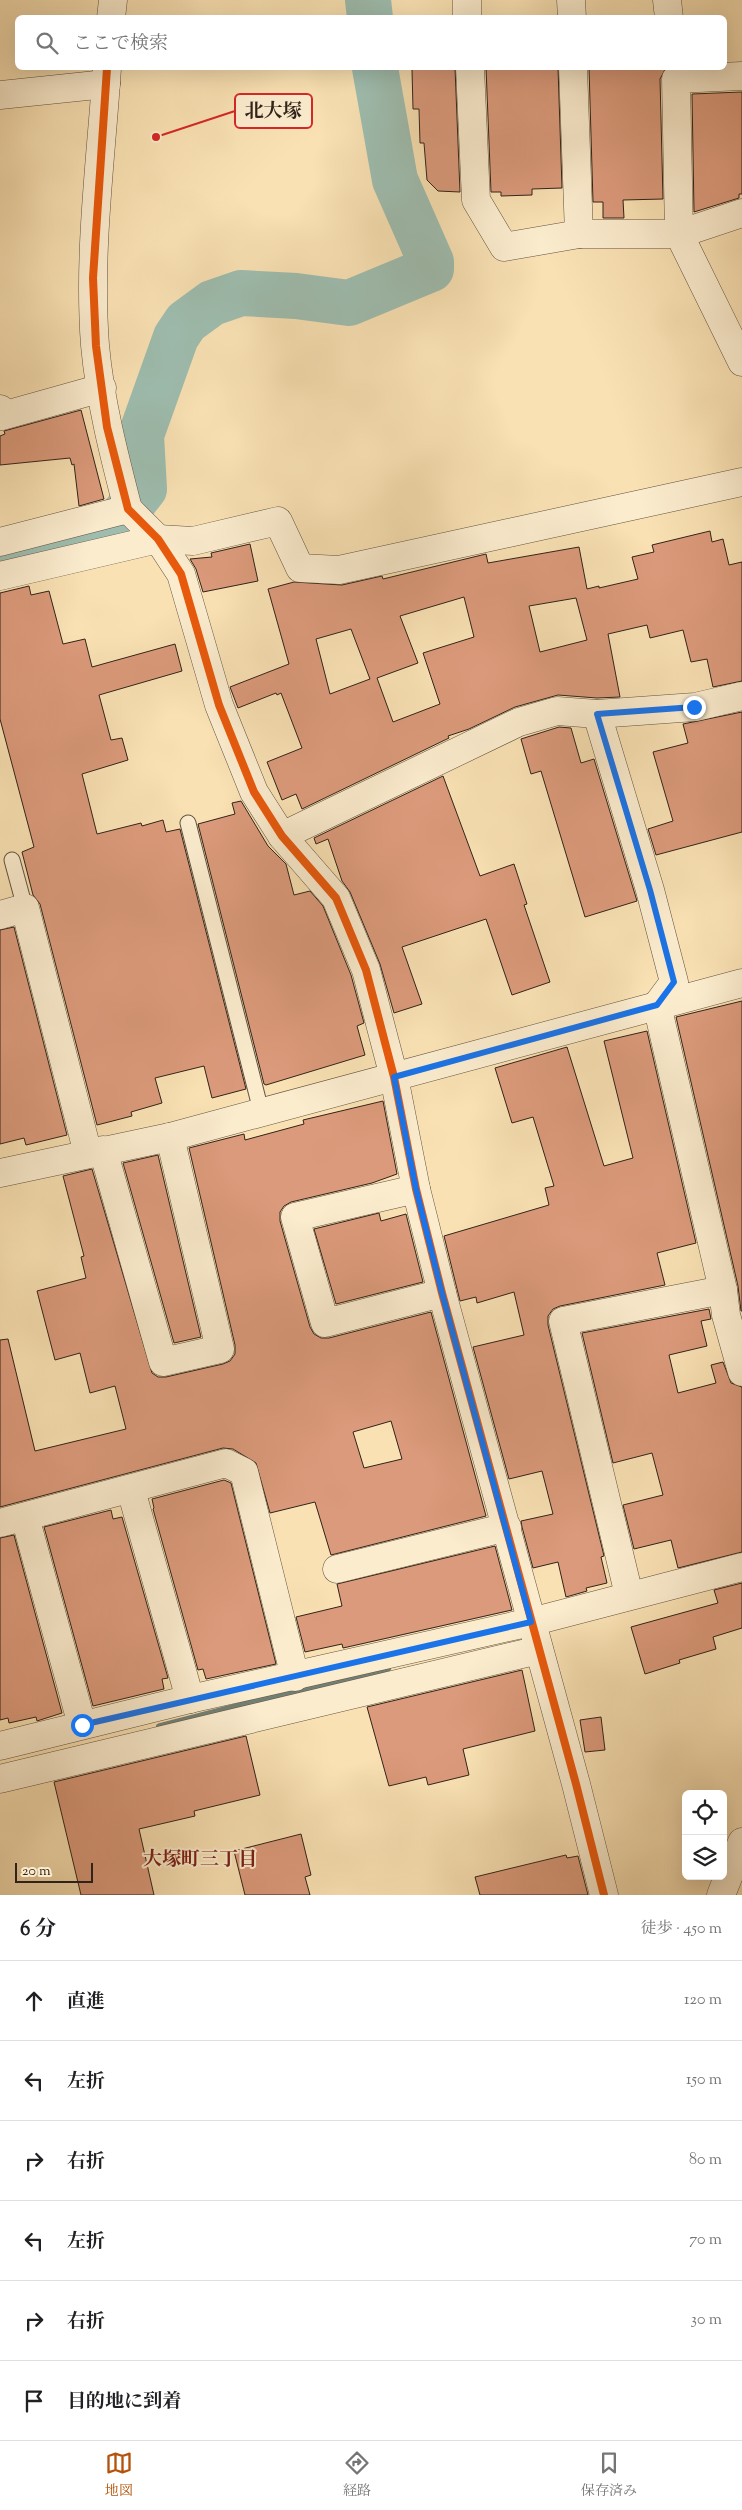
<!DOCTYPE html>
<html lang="ja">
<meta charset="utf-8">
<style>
:root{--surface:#fff;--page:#f2f2f2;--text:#202124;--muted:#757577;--line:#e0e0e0;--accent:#b45309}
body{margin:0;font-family:"Sorts Mill Goudy","Noto Serif JP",serif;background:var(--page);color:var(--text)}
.controls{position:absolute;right:15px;bottom:15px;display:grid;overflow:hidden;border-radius:8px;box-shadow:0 5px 20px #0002}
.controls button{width:45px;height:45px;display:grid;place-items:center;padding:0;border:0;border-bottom:1px solid var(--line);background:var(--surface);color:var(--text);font:25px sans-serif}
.scale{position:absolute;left:15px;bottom:12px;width:78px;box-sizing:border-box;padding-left:5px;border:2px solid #30231a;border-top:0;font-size:14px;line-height:18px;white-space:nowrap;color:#30231a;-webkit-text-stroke:4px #fbecce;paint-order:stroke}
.stop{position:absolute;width:15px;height:15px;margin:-11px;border:4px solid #1a73e8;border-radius:50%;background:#fff}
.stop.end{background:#1a73e8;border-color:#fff;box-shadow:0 1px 5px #0008}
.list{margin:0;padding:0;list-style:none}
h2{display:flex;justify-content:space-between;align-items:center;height:65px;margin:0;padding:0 20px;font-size:21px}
h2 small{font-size:16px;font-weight:400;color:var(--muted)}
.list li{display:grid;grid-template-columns:32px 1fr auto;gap:15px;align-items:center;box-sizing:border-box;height:80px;padding:0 20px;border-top:1px solid var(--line)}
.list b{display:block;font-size:19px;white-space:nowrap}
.list em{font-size:16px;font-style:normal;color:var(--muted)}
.icon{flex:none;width:28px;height:28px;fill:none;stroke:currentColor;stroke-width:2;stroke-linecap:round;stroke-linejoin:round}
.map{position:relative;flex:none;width:742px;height:1895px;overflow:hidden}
.search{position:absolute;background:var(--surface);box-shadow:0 5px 20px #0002;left:15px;right:15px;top:15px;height:55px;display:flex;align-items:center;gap:12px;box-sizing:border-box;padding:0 18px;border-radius:8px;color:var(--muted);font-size:19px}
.sheet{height:545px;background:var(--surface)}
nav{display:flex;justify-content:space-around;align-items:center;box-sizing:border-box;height:70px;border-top:1px solid var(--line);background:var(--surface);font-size:14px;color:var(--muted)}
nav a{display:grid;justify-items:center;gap:2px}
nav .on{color:var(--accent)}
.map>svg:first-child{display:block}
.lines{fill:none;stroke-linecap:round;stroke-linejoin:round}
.stream{stroke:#727f73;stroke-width:8}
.river{stroke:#9ebdaf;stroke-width:46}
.building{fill:#db9a7b;stroke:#30231a;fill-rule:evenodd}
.service-casing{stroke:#625240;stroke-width:17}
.minor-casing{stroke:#625240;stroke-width:29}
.tertiary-casing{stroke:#625240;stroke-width:29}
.service{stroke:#fbecce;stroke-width:15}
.minor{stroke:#fbecce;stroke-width:28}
.tertiary{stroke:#fbecce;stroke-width:28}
.cycleway-casing{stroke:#fbecce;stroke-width:11}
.cycleway{stroke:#e8590c;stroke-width:8}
.route{stroke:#1a73e8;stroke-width:6}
.labels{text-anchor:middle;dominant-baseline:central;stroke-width:4;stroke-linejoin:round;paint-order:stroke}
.neighbourhood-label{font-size:19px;font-weight:bold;fill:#7a1f14;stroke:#fbecce}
.leader{fill:none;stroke:#d62828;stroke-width:2}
.callout-dot{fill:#d62828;stroke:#fbecce;stroke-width:2}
.callout{fill:#fbecce;stroke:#d62828;stroke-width:2}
.callout-label{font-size:19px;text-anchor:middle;font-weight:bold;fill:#30231a}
</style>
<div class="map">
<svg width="742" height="1895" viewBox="0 0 742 1895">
<rect width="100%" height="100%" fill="#f9e1b3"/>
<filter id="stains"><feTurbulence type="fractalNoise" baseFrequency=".004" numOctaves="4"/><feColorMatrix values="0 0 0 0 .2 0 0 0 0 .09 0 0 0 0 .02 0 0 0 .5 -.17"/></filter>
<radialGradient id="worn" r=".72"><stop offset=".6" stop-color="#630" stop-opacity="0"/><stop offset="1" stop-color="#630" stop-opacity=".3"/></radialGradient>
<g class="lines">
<!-- stream -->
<path class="stream" d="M160,1727L387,1668"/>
<!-- river -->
<g class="river">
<path d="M368,0L370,18"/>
<path d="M0,557L112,529L144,489L141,435L176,337L186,322L212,303L241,293L296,296L349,303L431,269V262L395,180L375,68"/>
</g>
</g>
<!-- building -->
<g class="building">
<path d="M414,68H455L460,192L438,191L427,180L424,143H420L419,109H413L412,70Z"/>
<path d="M486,68H558L562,188L532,189V195L501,196V192H491Z"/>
<path d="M589,68H666L660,79L663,199L623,200L624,218H603V202H593Z"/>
<path d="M742,92V194H739V198L694,212L692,94Z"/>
<path d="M81,410L104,499L79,506L74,464L72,465L70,458L0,465V436L5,434L4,431Z"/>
<path d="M710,531L712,542L723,539L729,565L742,562V681L713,687L707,659L691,662L683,630L650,638L647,625L608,634L620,697L597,698L558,695L515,707L469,729L448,736L449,738L302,809L296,794L282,800L267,762L302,748L281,693L277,695L276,693L238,708L230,687L289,664L268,589L294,582L342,585L382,576L383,579L486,554L488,563L579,547L587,589L599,586V588L638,579L632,557L654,552L652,545ZM464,597L474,637L423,653L440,704L393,722L377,678L418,663L400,616ZM576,598L587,640L540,652L529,606ZM351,629L370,679L330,694L316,639Z"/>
<path d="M250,544L258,581L203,592L196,569L190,559L212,557L211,553Z"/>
<path d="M29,586L31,595L49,591L63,644L85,639L92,667L175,644L182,671L99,695L111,740L122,738L128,760L82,774L97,834L141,823L142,826L163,820L166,832L180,829L246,1089L212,1098L204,1066L155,1078L162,1103L131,1112L132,1116L97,1125L40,904L33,895L22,852L34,847L0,719V593Z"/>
<path d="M742,712V832L656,855L648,829L673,821L653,752L688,743L683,724Z"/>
<path d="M559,727L571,728L581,763L594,759L637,901L585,917L541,771L531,774L521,739Z"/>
<path d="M443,776L480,876L514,864L527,904L524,905L550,982L512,995L486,919L402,947L422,1004L394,1013L380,964L350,892L342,881L328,839L316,844L314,838Z"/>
<path d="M241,801L268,846L286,864L294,895L310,891L323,906L351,975L364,1023L357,1026L365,1055L266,1085L264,1084L198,824L235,814L232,803Z"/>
<path d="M14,927L67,1135L26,1145L24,1138L0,1144V930Z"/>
<path d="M742,1001V1311H741L738,1286L676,1017Z"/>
<path d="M647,1031L696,1243L657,1253L665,1285L560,1306L553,1309L548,1316V1325L604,1556L601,1557L607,1583L586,1588L587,1591L566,1597L558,1562L533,1568L522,1527L521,1521L553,1514L542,1471L509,1479L473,1347L524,1335L514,1292L477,1303L476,1297L460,1301L444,1236L549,1205L545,1188L554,1186L533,1117L512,1123L495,1068L567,1047L604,1166L633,1158L604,1041Z"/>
<path d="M383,1101L397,1174L372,1183L291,1202L284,1206L280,1212V1221L310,1327L314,1334L321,1338H329L431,1312L486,1516L331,1555L315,1502L270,1513L256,1463L233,1449L223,1448L0,1507V1340L8,1339L35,1451L126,1429L115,1386L90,1393L80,1353L55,1360L37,1291L86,1278L81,1257L84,1256L63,1176L92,1169L152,1373L158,1377H166L223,1364L230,1361L235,1354V1345L189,1148L244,1134L245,1140L304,1124L303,1120ZM391,1421L402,1459L364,1468L353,1432Z"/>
<path d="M158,1155L201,1337L174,1343L123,1163Z"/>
<path d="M379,1213L381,1221L406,1214L423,1282L336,1304L314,1229Z"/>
<path d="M709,1309L711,1319L701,1321L707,1346L669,1355L678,1393L716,1383L711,1365L723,1362L731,1383L742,1387V1552L678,1568L671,1540L634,1549L623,1505L663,1495L652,1453L613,1463L582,1333Z"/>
<path d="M224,1480L231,1483L276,1664L206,1679L203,1669L198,1670L153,1509L154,1508L152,1499Z"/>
<path d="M111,1510L113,1519L122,1517L168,1678L162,1679L164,1689L93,1706L44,1527Z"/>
<path d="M14,1535L62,1713L37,1721L36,1717L9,1723L8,1718L0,1720V1538Z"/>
<path d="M495,1546L512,1610L343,1648L342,1644L305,1652L296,1617L342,1606L337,1584Z"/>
<path d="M742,1583V1628L713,1637L716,1649L679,1660L680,1663L645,1674L631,1627L718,1603L714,1590Z"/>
<path d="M522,1670L535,1731L463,1749L469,1775L428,1785L426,1777L389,1786L367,1707Z"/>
<path d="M601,1717L605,1750L585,1752L580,1720Z"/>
<path d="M246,1736L260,1795L194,1811L195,1816L139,1829L154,1895H81L54,1782Z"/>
<path d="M301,1834L311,1875L305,1877L310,1895H245L234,1851Z"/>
<path d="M566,1855L567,1858L578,1856L588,1895H480L475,1877Z"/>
</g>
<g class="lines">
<!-- service casing -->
<g class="service-casing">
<g id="service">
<path d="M188,823L261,1111"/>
<path d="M12,860L25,908"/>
</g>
</g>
<!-- minor casing -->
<g class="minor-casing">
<g id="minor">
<path d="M467,0V18"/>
<path d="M571,0L572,18"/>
<path d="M667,0L669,18"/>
<path d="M470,68L476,200L504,247L579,234H679L742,213"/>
<path d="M573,68L579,234"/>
<path d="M742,76L676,79L679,234L742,362"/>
<path d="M0,95L106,84"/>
<path d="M0,409L2,416L102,388"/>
<path d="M0,542L128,509L158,539L181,574L219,705L254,792L282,836L336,898L366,970L394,1077L416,1189L442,1293L576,1784L604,1895"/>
<path d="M0,576L158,539L193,541L278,521L300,568L339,570L742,482"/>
<path d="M597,714L650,890L674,982L657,1005L723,1290L726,1315L742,1372"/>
<path d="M282,836L519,722L557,711L597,714L695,707L742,696"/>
<path d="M0,915L25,908L88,1154"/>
<path d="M103,1150L163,1362L220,1349L170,1137"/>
<path d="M0,1173L170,1137L742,983"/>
<path d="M416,1189L295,1217L325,1323L442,1293"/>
<path d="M131,1490L190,1699"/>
<path d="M25,1517L82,1725"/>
<path d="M0,1523L226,1463L244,1472L295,1677"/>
<path d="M337,1569L507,1527"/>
<path d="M629,1595L563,1321L723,1290"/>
<path d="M0,1746L190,1699L531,1622L742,1567"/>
<path d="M0,1779L539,1650"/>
<path d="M721,1895L742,1842"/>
</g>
</g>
<!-- tertiary casing -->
<g class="tertiary-casing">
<g id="tertiary">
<path d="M111,18L113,0"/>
<path d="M107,68C101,159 88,253 95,345C100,401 114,455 128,509"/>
</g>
</g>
<!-- service -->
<use href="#service" class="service"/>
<!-- minor -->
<use href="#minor" class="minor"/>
<!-- tertiary -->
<use href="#tertiary" class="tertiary"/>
<!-- cycleway casing -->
<g class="cycleway-casing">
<path id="cycleway" d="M107,68L93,278L96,346L107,427L128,509L158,539L181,574L219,705L254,792L282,836L336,898L366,970L394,1077L416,1189L442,1293L576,1784L604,1895"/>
</g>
<!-- cycleway -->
<use href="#cycleway" class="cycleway"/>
</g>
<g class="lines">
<!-- route -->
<path class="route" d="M82,1725L531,1622L442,1293L416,1189L394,1077L657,1005L674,982L650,890L597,714L694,707"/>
</g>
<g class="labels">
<!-- neighbourhood labels -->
<g class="neighbourhood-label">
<text x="200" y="1860">大塚町三丁目</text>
</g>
</g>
<!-- callouts -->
<path class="leader" d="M156 137L235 111"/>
<circle class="callout-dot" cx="156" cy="137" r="5"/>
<rect class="callout" x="235" y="94" width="77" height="34" rx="5"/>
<g class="callout-label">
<text x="273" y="117">北大塚</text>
</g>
<rect width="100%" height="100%" filter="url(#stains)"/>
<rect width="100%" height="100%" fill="url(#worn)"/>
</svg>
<div class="controls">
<button><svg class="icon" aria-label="locate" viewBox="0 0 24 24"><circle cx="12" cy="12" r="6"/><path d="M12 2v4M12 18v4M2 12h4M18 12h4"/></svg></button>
<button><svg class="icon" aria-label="layers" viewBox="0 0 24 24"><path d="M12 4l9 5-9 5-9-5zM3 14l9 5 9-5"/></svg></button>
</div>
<div class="scale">20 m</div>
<div class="stop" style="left:82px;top:1725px"></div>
<div class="stop end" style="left:694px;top:707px"></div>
<div class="search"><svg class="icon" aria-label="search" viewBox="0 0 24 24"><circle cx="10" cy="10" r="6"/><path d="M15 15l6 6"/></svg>ここで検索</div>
</div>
<section class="sheet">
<h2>6 分<small>徒歩 · 450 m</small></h2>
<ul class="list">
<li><svg class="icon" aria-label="ahead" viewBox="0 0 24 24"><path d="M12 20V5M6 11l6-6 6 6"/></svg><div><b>直進</b></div><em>120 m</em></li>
<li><svg class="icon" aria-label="left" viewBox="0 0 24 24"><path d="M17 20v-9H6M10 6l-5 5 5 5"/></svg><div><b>左折</b></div><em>150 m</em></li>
<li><svg class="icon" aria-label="right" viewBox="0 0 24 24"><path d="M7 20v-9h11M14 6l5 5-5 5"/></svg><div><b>右折</b></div><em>80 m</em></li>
<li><svg class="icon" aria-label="left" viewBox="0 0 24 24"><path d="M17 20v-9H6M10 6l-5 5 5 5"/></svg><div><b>左折</b></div><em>70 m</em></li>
<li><svg class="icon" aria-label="right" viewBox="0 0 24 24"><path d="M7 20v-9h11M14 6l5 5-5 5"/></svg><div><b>右折</b></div><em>30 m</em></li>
<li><svg class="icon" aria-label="arrive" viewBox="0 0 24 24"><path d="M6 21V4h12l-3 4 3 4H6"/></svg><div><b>目的地に到着</b></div></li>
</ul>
</section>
<nav>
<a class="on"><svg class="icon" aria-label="map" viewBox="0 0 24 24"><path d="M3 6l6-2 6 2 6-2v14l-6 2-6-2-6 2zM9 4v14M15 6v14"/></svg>地図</a>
<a><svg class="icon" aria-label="directions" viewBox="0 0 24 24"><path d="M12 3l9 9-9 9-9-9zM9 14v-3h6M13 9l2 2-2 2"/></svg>経路</a>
<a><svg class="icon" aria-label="saved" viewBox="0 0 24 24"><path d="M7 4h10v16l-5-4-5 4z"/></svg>保存済み</a>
</nav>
